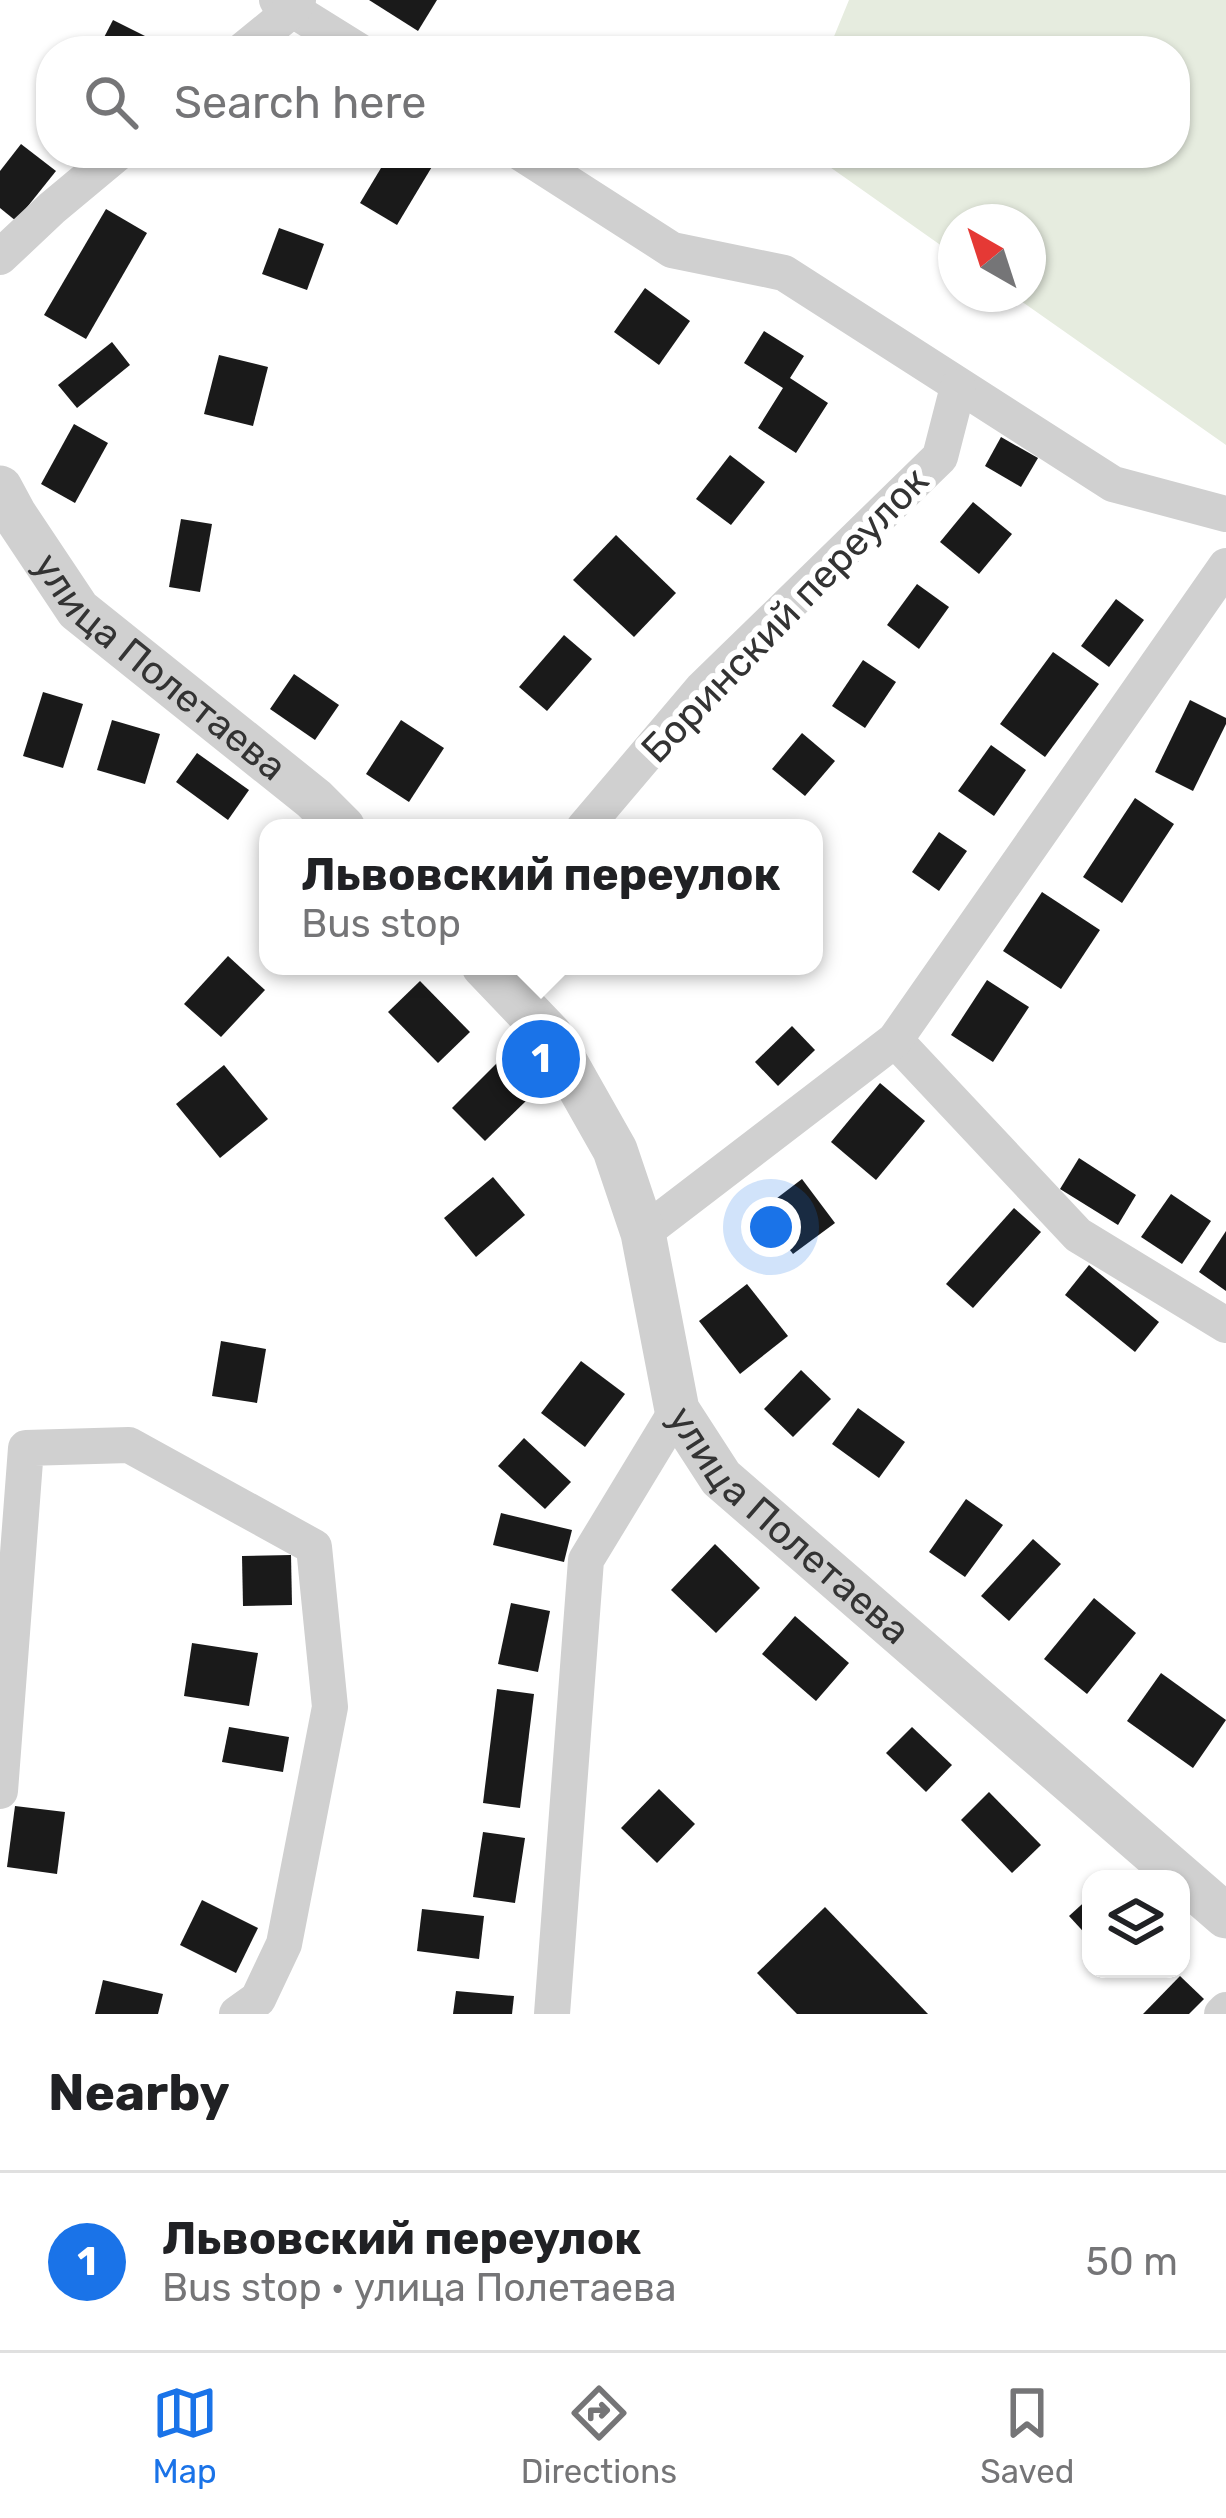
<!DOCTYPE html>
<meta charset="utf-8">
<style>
:root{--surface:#fff;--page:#f6f6f6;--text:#202124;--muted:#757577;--line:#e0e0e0;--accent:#1a73e8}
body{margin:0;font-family:Rubik,sans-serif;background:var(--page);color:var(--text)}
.controls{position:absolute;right:36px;bottom:36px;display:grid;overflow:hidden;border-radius:24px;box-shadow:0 3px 9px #0004}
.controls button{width:108px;height:108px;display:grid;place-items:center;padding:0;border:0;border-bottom:3px solid var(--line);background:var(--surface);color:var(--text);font:60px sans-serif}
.compass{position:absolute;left:938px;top:204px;width:108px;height:108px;border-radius:50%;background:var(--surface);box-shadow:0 3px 9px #0004;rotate:321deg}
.you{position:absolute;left:771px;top:1227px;width:42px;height:42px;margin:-30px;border:9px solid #fff;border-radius:50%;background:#1a73e8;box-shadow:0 0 0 18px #1a73e833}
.badge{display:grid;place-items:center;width:78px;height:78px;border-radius:50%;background:var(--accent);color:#fff;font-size:39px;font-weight:700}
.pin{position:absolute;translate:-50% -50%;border:6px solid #fff;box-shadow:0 3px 12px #0006}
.popup{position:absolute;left:259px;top:819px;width:564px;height:156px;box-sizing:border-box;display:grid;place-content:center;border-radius:24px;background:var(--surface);filter:drop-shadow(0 3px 9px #0005);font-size:39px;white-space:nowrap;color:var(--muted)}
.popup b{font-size:45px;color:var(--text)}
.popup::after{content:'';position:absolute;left:50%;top:100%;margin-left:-24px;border:24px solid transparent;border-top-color:var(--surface)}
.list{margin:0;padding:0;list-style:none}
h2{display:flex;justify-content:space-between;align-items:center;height:156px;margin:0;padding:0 48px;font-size:51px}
h2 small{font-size:39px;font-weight:400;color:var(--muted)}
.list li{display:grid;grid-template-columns:78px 1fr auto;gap:36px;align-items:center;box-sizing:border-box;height:180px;padding:0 48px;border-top:3px solid var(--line)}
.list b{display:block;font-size:45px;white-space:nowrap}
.list p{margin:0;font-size:39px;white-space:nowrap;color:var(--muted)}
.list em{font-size:39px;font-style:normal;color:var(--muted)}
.icon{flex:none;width:66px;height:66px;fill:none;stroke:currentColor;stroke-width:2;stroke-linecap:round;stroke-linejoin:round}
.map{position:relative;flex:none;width:1226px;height:2014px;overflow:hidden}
.search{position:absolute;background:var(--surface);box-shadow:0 3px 9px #0004;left:36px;right:36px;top:36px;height:132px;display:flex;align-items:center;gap:30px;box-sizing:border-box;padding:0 42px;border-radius:48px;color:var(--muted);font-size:45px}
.sheet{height:336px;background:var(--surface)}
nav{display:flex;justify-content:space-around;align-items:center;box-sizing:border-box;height:168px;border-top:3px solid var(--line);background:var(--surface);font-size:33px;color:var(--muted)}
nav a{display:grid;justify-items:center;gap:6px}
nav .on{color:var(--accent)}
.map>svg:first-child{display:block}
.green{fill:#e6ecdf}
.building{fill:#1a1a1a}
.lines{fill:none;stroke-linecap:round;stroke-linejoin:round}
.minor{stroke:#d0d0d0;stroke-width:36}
.tertiary{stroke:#d0d0d0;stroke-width:45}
.labels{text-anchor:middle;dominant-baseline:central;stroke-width:12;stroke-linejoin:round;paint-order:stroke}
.street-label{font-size:39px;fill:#333;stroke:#fff}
</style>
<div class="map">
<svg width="1226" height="2014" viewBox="0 0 1226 2014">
<rect width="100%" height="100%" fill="#fff"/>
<!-- green -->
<path class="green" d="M849,0H1226V445L1011,294H1028V222H956V256L810,153H1175V51H828Z"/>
<!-- building -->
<g class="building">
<path d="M369,0H437L418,31Z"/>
<path d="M113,20L161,44L158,51H97Z"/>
<path d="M21,144L56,171L16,221L0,208V171Z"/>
<path d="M390,153L439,155L397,225L360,203Z"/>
<path d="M106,209L147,233L86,339L44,315Z"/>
<path d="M279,228L324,244L307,290L262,274Z"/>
<path d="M645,288L690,321L659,365L614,332Z"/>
<path d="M764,331L804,356L790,378L828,403L796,453L758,428L783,388L744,363Z"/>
<path d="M112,342L130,365L77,408L58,385Z"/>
<path d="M219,355L268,367L253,426L204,414Z"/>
<path d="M74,424L108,443L75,503L41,484Z"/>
<path d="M1001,437L1038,458L1021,487L985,466Z"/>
<path d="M730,455L765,482L731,525L696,499Z"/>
<path d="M973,502L1012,534L979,574L940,542Z"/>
<path d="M181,519L212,524L200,592L169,587Z"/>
<path d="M616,535L676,593L634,637L573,580Z"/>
<path d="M917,584L949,607L919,649L887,625Z"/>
<path d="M1116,599L1144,620L1109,667L1081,646Z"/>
<path d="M564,635L592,659L547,711L519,687Z"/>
<path d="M1053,652L1099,684L1045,757L1000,724Z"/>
<path d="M863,660L896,682L865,728L832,706Z"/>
<path d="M294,674L339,705L315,740L270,709Z"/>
<path d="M43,692L83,704L63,768L23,756Z"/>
<path d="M1190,700L1226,718V724L1193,791L1155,772Z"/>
<path d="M112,720L160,734L145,784L97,770Z"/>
<path d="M401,720L444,748L409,802L366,774Z"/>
<path d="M802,733L835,761L805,796L772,769Z"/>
<path d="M991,745L1026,770L994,816L958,791Z"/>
<path d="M197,753L249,790L228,820L176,782Z"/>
<path d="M1135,798L1174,824L1122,903L1083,877Z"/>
<path d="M939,832L967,851L939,891L912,872Z"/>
<path d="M1042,892L1100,930L1061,989L1003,951Z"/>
<path d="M228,956L265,990L221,1037L184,1004Z"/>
<path d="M987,980L1029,1007L993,1062L951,1035Z"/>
<path d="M420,981L470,1032L438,1063L388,1012Z"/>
<path d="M792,1026L815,1050L778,1086L755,1062Z"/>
<path d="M498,1062L531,1096L485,1141L452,1108Z"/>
<path d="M224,1065L268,1119L220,1158L176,1104Z"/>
<path d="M880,1083L925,1121L876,1180L831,1142Z"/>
<path d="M1079,1158L1136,1195L1118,1225L1060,1189Z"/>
<path d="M493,1177L525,1215L476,1257L444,1218Z"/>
<path d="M802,1179L835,1223L793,1254L760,1211Z"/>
<path d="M1171,1194L1211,1221L1182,1264L1141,1237Z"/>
<path d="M1014,1208L1041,1232L973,1308L946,1284Z"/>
<path d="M1226,1231V1291L1199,1272Z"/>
<path d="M1089,1265L1159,1322L1135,1352L1065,1295Z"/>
<path d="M747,1284L788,1336L740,1374L699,1321Z"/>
<path d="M221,1341L266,1349L257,1403L212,1396Z"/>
<path d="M581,1361L625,1394L585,1447L541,1413Z"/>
<path d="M801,1370L831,1399L793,1437L764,1409Z"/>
<path d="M858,1408L905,1442L879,1478L832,1444Z"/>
<path d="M524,1438L571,1482L545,1509L498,1466Z"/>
<path d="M966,1499L1003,1525L965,1577L929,1552Z"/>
<path d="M501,1513L572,1530L564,1562L493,1545Z"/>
<path d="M1033,1539L1061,1564L1009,1621L981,1596Z"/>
<path d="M715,1544L760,1588L716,1633L671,1590Z"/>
<path d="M291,1555L292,1605L243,1606L242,1556Z"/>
<path d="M1094,1598L1136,1633L1087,1694L1044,1659Z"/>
<path d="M511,1603L550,1611L538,1672L498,1664Z"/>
<path d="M795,1616L849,1663L816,1701L762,1654Z"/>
<path d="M192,1643L258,1653L249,1706L184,1696Z"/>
<path d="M1161,1673L1226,1720L1193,1768L1127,1721Z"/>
<path d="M497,1689L534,1694L520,1808L483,1803Z"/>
<path d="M229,1727L289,1737L283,1772L222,1762Z"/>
<path d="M912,1727L952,1765L926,1792L886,1753Z"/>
<path d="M659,1789L695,1824L657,1863L621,1828Z"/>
<path d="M989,1792L1041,1845L1012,1873L961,1820Z"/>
<path d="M15,1806L65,1812L57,1874L7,1867Z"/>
<path d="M483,1832L525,1838L515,1903L473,1897Z"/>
<path d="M1091,1896V1940L1069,1916Z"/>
<path d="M202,1900L258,1928L236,1973L180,1945Z"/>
<path d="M825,1907L928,2014H797L757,1973Z"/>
<path d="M422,1909L484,1916L479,1959L417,1951Z"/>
<path d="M1180,1976L1204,1999L1189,2014H1143Z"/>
<path d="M103,1980L163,1994L158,2014H95Z"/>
<path d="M456,1991L514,1996L512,2014H453Z"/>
</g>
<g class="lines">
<!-- minor -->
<g class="minor">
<path d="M277,0L359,51"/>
<path d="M242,51L292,10L298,0"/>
<path d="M521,153L672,250L784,273L1113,484L1226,514"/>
<path d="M0,257L52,208L118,153"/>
<path d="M584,828L702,689L940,457L958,387"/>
<path d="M895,1040L1078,1235L1226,1325"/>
<path d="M643,1233L895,1040L1226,566"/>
<path d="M0,1791L26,1448L129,1445L314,1547L330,1707L284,1944L258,1999L237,2014"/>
<path d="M552,2014L586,1560L677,1410"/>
<path d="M1222,2014L1226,2010"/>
</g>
<!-- tertiary -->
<g class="tertiary">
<path id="s1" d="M0,488L14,514L78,610L314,799L343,828"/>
<path id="s2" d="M484,966L550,1035L615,1150L643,1233L677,1410L721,1478L1226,1916"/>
</g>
</g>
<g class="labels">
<!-- street labels -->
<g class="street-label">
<text transform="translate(785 615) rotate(-46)">Боринский переулок</text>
<text stroke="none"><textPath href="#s1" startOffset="243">улица Полетаева</textPath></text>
<text stroke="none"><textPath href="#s2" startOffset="657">улица Полетаева</textPath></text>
</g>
</g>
</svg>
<div class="controls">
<button><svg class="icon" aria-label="layers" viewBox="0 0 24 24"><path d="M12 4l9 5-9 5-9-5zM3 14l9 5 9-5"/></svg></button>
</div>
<svg class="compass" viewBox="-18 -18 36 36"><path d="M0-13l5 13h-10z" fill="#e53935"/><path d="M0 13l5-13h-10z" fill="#757577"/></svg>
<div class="you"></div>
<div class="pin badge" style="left:541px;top:1059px">1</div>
<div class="popup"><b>Львовский переулок</b>Bus stop</div>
<div class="search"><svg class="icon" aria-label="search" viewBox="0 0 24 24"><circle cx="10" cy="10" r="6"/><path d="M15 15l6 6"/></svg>Search here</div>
</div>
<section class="sheet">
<h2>Nearby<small></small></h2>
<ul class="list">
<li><span class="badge">1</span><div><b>Львовский переулок</b><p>Bus stop · улица Полетаева</p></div><em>50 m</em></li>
</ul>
</section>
<nav>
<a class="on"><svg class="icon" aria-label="map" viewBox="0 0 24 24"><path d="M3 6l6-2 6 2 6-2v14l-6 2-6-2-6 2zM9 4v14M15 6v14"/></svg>Map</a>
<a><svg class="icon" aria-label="directions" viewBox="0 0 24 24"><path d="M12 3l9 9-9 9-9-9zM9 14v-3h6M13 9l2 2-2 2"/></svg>Directions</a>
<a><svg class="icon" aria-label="saved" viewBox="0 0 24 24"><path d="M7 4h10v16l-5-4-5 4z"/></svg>Saved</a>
</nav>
